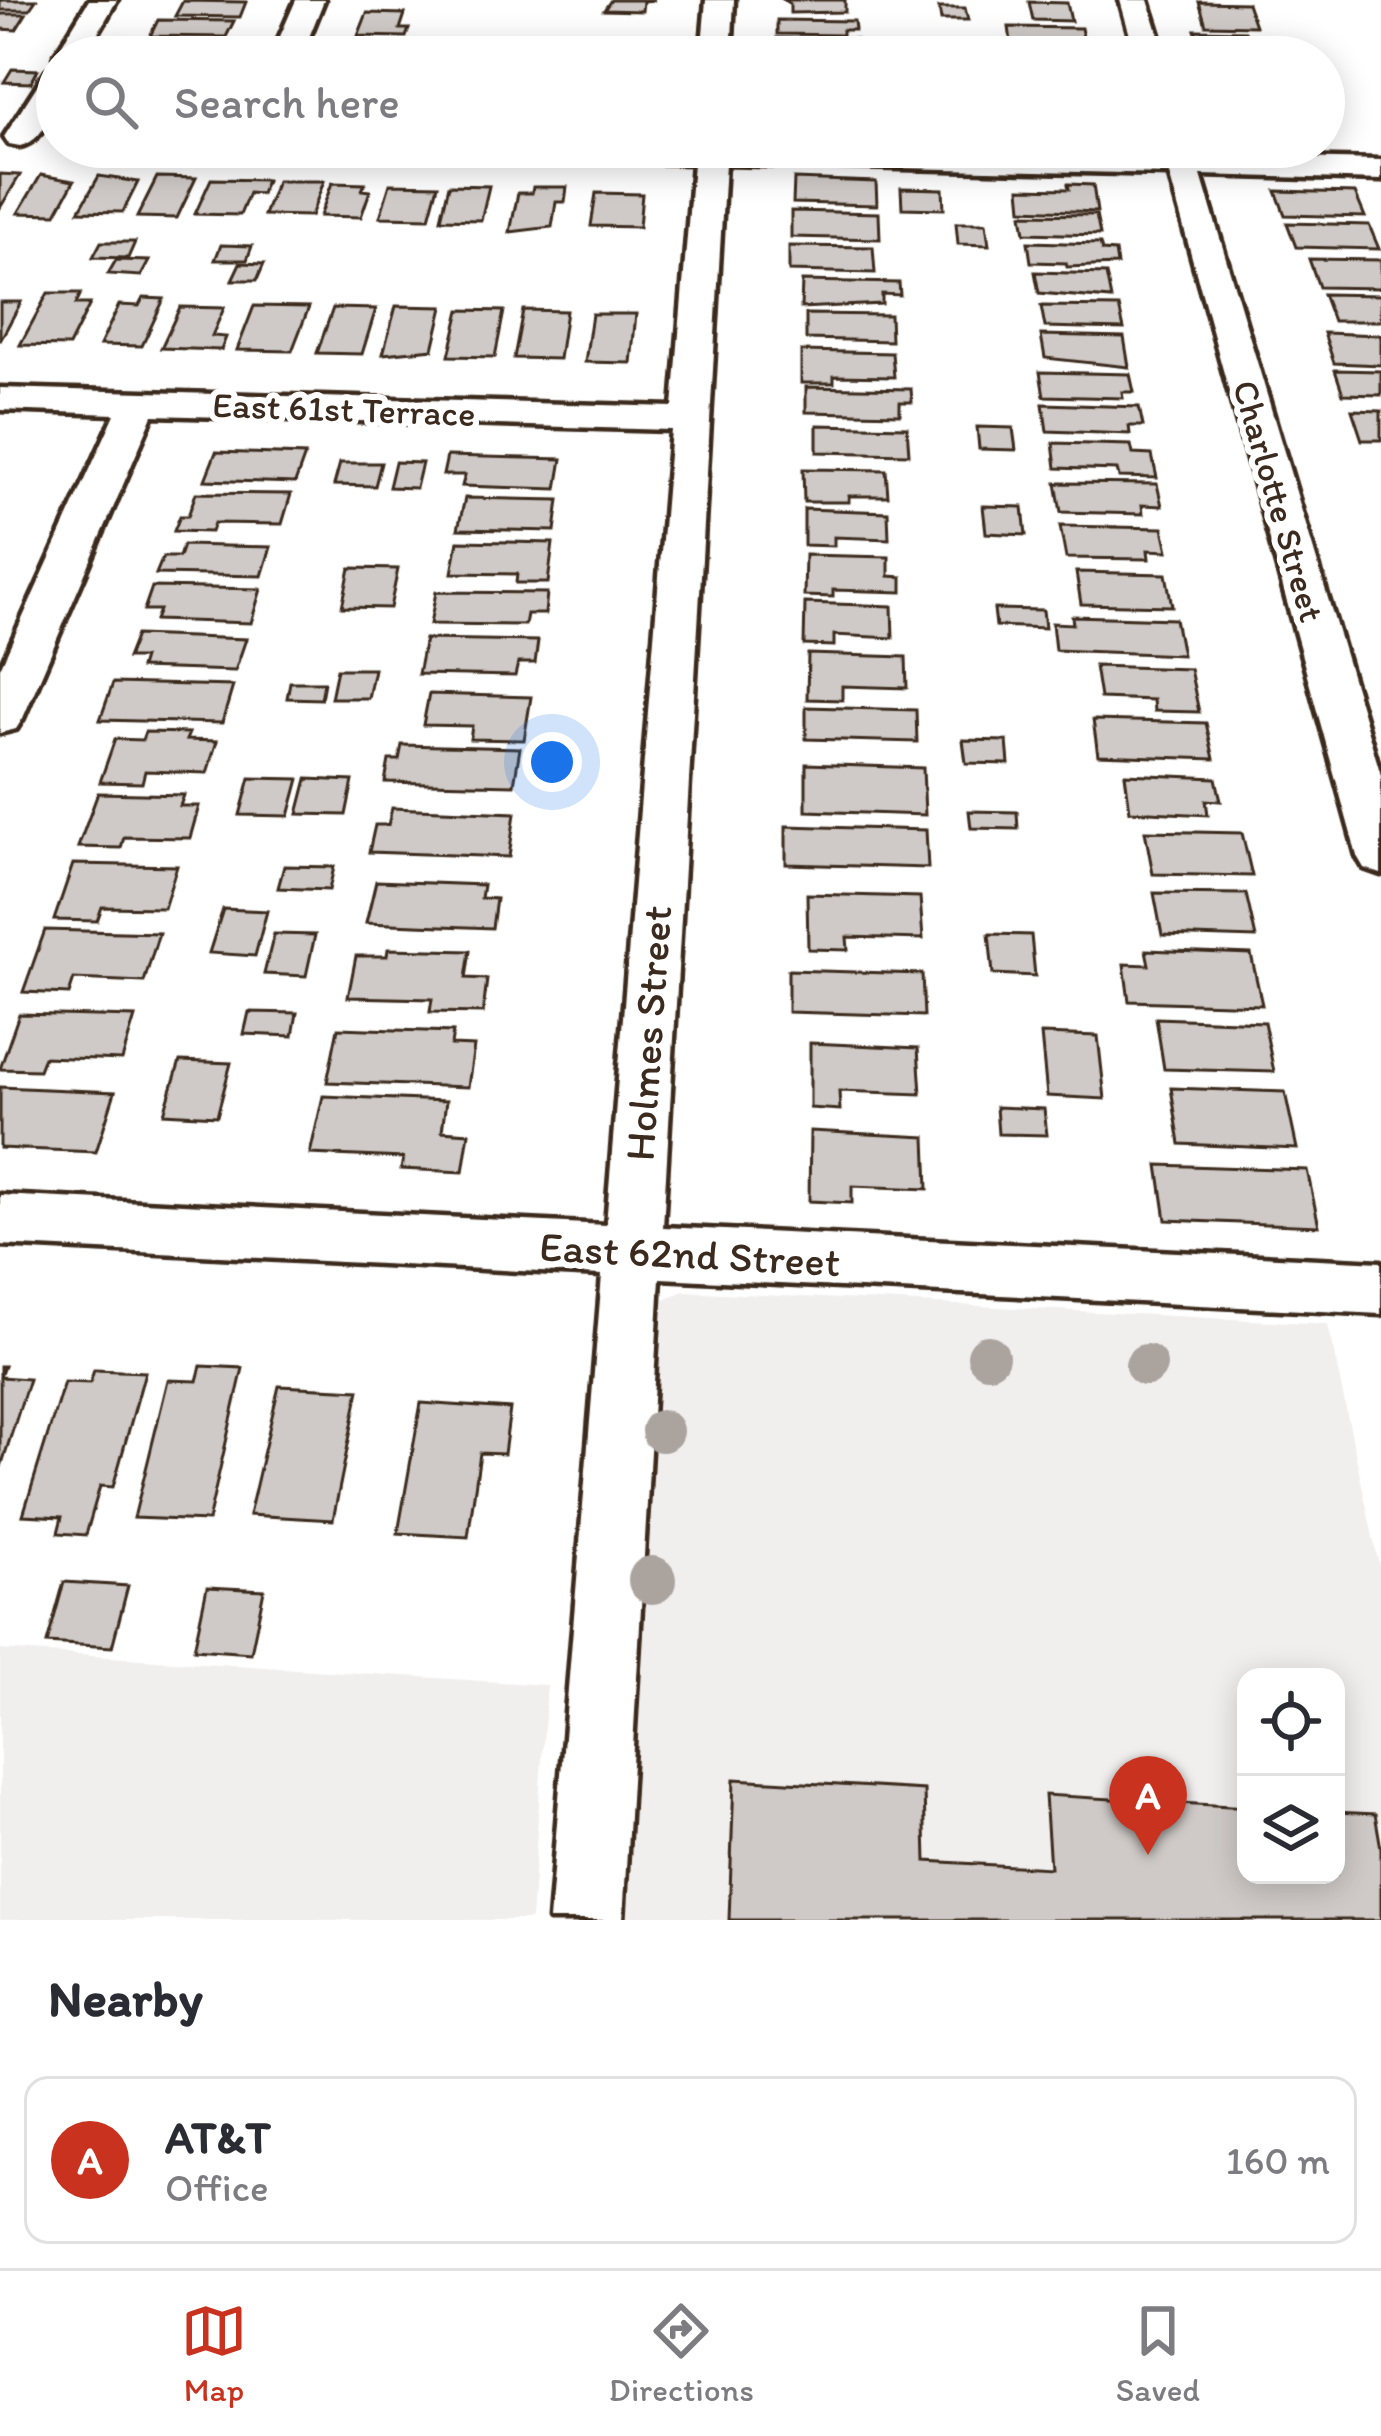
<!DOCTYPE html>
<style>
:root{--surface:#fff;--page:#f2f2f3;--text:#2b2b33;--muted:#7c7c81;--line:#e1e1e2;--accent:#c8321e}
body{margin:0;font-family:Itim,sans-serif;background:var(--page);color:var(--text)}
.controls{position:absolute;right:36px;bottom:36px;display:grid;overflow:hidden;border-radius:24px;box-shadow:0 6px 30px #0003}
.controls button{width:108px;height:108px;display:grid;place-items:center;padding:0;border:0;border-bottom:3px solid var(--line);background:var(--surface);color:var(--text);font:60px sans-serif}
.you{position:absolute;left:552px;top:762px;width:42px;height:42px;margin:-30px;border:9px solid #fff;border-radius:50%;background:#1a73e8;box-shadow:0 0 0 18px #1a73e833}
.badge{display:grid;place-items:center;width:78px;height:78px;border-radius:50%;background:var(--accent);color:#fff;font-size:39px;font-weight:700}
.pin{position:absolute;translate:-50% -99px;filter:drop-shadow(0 3px 6px #0008)}
.pin::after{content:'';position:absolute;top:63px;width:42px;height:36px;background:inherit;clip-path:polygon(0 0,100% 0,50% 100%)}
.list{margin:0;padding:0;list-style:none}
h2{display:flex;justify-content:space-between;align-items:center;height:156px;margin:0;padding:0 48px;font-size:51px}
h2 small{font-size:39px;font-weight:400;color:var(--muted)}
.list li{display:grid;grid-template-columns:78px 1fr auto;gap:36px;align-items:center;box-sizing:border-box;height:168px;margin:0 24px 24px;padding:0 24px;border:3px solid var(--line);border-radius:24px}
.list b{display:block;font-size:45px;white-space:nowrap}
.list p{margin:0;font-size:39px;white-space:nowrap;color:var(--muted)}
.list em{font-size:39px;font-style:normal;color:var(--muted)}
.icon{flex:none;width:66px;height:66px;fill:none;stroke:currentColor;stroke-width:2;stroke-linecap:round;stroke-linejoin:round}
.map{position:relative;flex:none;width:1381px;height:1920px;overflow:hidden}
.search{position:absolute;background:var(--surface);box-shadow:0 6px 30px #0003;left:36px;right:36px;top:36px;height:132px;display:flex;align-items:center;gap:30px;box-sizing:border-box;padding:0 42px;border-radius:66px;color:var(--muted);font-size:45px}
.sheet{height:348px;background:var(--surface)}
nav{display:flex;justify-content:space-around;align-items:center;box-sizing:border-box;height:168px;border-top:3px solid var(--line);background:var(--surface);font-size:33px;color:var(--muted)}
nav a{display:grid;justify-items:center;gap:6px}
nav .on{color:var(--accent)}
.map>svg:first-child{display:block}
.built{fill:#f1efee;fill-rule:evenodd}
.building{fill:#cfcac7;stroke:#3b2a1e;stroke-width:3}
.lines{fill:none;stroke-linecap:round;stroke-linejoin:round}
.minor-casing{stroke:#3b2a1e;stroke-width:9}
.minor{fill:#fff;fill-rule:evenodd}
.tree{fill:#aaa39e}
.labels{text-anchor:middle;dominant-baseline:central;stroke-width:12;stroke-linejoin:round;paint-order:stroke}
.far-street-label{font-size:36px;fill:#3b2a1e;stroke:#fff}
.street-label{font-size:42px;fill:#3b2a1e;stroke:#fff}
</style>
<div class="map">
<svg width="1381" height="1920" viewBox="0 0 1381 1920">
<rect width="100%" height="100%" fill="#fff"/>
<filter id="ink" filterUnits="userSpaceOnUse"><feTurbulence type="fractalNoise" baseFrequency=".00833" numOctaves="2"/><feDisplacementMap in="SourceGraphic" scale="24" xChannelSelector="R" yChannelSelector="G"/><feConvolveMatrix kernelMatrix="1 2 1 2 8 2 1 2 1" color-interpolation-filters="sRGB"/></filter>
<g filter="url(#ink)">
<!-- built -->
<g class="built">
<path d="M684,1291L1328,1324L1381,1575V1920H624L657,1316L664,1299ZM1246,1677H1336V1875H1246Z"/>
<path d="M0,1650L547,1685L531,1920H0Z"/>
</g>
<!-- building -->
<g class="building">
<path d="M0,0H36L29,10H0Z"/>
<path d="M611,0H655L643,1L642,11L604,10Z"/>
<path d="M784,0H845V12L790,13V4Z"/>
<path d="M183,1L246,2L240,17L175,16Z"/>
<path d="M1029,2L1067,3L1071,21L1033,20Z"/>
<path d="M1199,2L1247,3L1255,26L1206,25Z"/>
<path d="M939,8H965L968,20H941Z"/>
<path d="M367,13L405,14L400,29H409L406,37L358,36Z"/>
<path d="M0,14H26L16,30L0,29Z"/>
<path d="M158,20L234,21L226,37L150,36Z"/>
<path d="M777,20L854,21L855,30H842V35L777,34Z"/>
<path d="M1009,27L1081,28L1084,43L1011,42Z"/>
<path d="M1195,30L1245,31L1248,37H1257L1260,45H1249L1252,53L1202,52Z"/>
<path d="M777,38L855,39L856,54L777,52Z"/>
<path d="M160,42L227,43L220,57H142L146,48L157,49Z"/>
<path d="M342,42L406,43L402,57H336Z"/>
<path d="M582,43L634,44L632,57H604L580,54Z"/>
<path d="M12,69L38,70L31,83L4,82Z"/>
<path d="M0,174L20,175L0,208Z"/>
<path d="M41,175L74,181L56,214L18,213Z"/>
<path d="M99,176L138,182L123,212L79,211Z"/>
<path d="M157,177L196,178L177,218L137,217Z"/>
<path d="M211,179L266,180L261,194L249,193L240,215L195,214Z"/>
<path d="M794,179L876,182L877,205L793,203Z"/>
<path d="M277,181H324L311,216L264,215Z"/>
<path d="M332,183L365,184L362,190L370,191L361,217L320,216Z"/>
<path d="M390,184L438,185L429,218L380,217Z"/>
<path d="M1068,184L1093,185L1097,212L1022,209L1020,188L1069,189Z"/>
<path d="M449,185L489,186L481,220L441,219Z"/>
<path d="M533,187H567L565,202H556L552,227L510,232L518,193H532Z"/>
<path d="M901,188L943,189L944,209L902,208Z"/>
<path d="M1276,191L1355,193L1365,217L1285,215Z"/>
<path d="M596,193L642,194L639,227L591,226Z"/>
<path d="M791,211L879,213L880,239L791,237Z"/>
<path d="M1022,214L1096,215L1100,235L1025,233Z"/>
<path d="M956,223H986L989,245L958,244Z"/>
<path d="M1287,223L1369,225L1379,249L1296,247Z"/>
<path d="M101,242H135L128,258L93,257Z"/>
<path d="M1028,242L1100,244L1102,251L1115,252L1117,265L1067,267L1066,263L1031,262Z"/>
<path d="M221,245L252,246L247,260H215Z"/>
<path d="M789,246L873,247L875,273L789,271Z"/>
<path d="M1309,259L1381,260V288L1319,287Z"/>
<path d="M116,260L149,261L141,276L108,274Z"/>
<path d="M240,263L264,264L257,280H232Z"/>
<path d="M1035,272L1106,274L1111,299L1039,293Z"/>
<path d="M802,281L899,283L900,295L882,294V304L801,308Z"/>
<path d="M48,293H81L76,304H90L69,346L20,345Z"/>
<path d="M1323,294L1381,295V321H1333Z"/>
<path d="M143,298L164,299L142,346L100,345L119,305L139,306Z"/>
<path d="M0,302H21L0,341Z"/>
<path d="M254,306L309,307L292,351L237,350Z"/>
<path d="M396,306L443,307L433,349L383,354Z"/>
<path d="M1041,306L1119,307L1124,329L1045,327Z"/>
<path d="M180,307L224,308L212,336L226,337L221,350L161,348Z"/>
<path d="M333,308L376,309L362,354L317,353Z"/>
<path d="M460,310L504,311L495,357L449,356Z"/>
<path d="M523,310L566,311L559,359L514,358Z"/>
<path d="M592,314H636L631,363L585,362Z"/>
<path d="M806,314L890,315L891,341L806,339Z"/>
<path d="M1324,333L1381,335V365L1334,363Z"/>
<path d="M1041,335L1124,337L1129,367L1045,358Z"/>
<path d="M801,351L892,353L894,377L834,376V383H801Z"/>
<path d="M1335,370L1381,371V395L1343,394Z"/>
<path d="M1040,372L1130,374L1134,392H1122L1123,398L1044,396Z"/>
<path d="M806,387L911,389L912,402H900V414L806,412Z"/>
<path d="M1043,404L1139,407L1143,426H1129L1130,434L1047,431Z"/>
<path d="M1352,410L1381,411V440H1362Z"/>
<path d="M817,425L907,427L909,454L817,452Z"/>
<path d="M977,427L1013,428L1016,450L979,449Z"/>
<path d="M1053,443L1131,445L1133,454L1152,455L1157,478L1119,477L1117,470L1056,468Z"/>
<path d="M216,452L305,455L295,483L205,480Z"/>
<path d="M447,456L562,459L557,489L462,486L465,475H443Z"/>
<path d="M395,462L422,463L416,488L389,487Z"/>
<path d="M340,463H381L375,486L334,485Z"/>
<path d="M803,469L886,470L888,496H849V502H804Z"/>
<path d="M1056,483L1157,484L1162,506L1142,505L1143,514L1061,512Z"/>
<path d="M196,493L291,494L282,524L214,523L211,532L174,531L180,516H188Z"/>
<path d="M465,498L559,500L555,531L458,529Z"/>
<path d="M983,506L1023,507L1026,535L986,533Z"/>
<path d="M804,509L888,512L889,539L834,537V546L804,545Z"/>
<path d="M1060,526L1163,528L1168,551L1148,550L1149,559L1066,558Z"/>
<path d="M458,541L553,543L548,583H516L517,574L452,573Z"/>
<path d="M183,545L271,547L262,576L156,574L163,557H179Z"/>
<path d="M805,555L889,557V576L902,577V592L833,590V597L804,596Z"/>
<path d="M350,568L398,569L390,608L342,607Z"/>
<path d="M1076,572L1166,574L1172,606L1081,604Z"/>
<path d="M152,587L261,589L251,623L155,620L159,610H144Z"/>
<path d="M436,592L547,593L545,614H527L525,625L430,624Z"/>
<path d="M805,603L892,606L893,638L834,635V646L804,645Z"/>
<path d="M994,609L1043,610L1045,628L996,626Z"/>
<path d="M1072,616L1175,619L1182,655L1055,650L1052,623L1073,624Z"/>
<path d="M136,635L246,639L235,671L140,668L143,658H127Z"/>
<path d="M425,639L538,641L535,663H518L515,676L418,674Z"/>
<path d="M808,654L906,657L907,688L842,686V700L807,699Z"/>
<path d="M1095,666L1190,669L1199,712L1154,711L1153,700L1100,698Z"/>
<path d="M337,669H374L368,698H331Z"/>
<path d="M290,682H324L321,699L287,698Z"/>
<path d="M113,683L233,686L222,723L100,720Z"/>
<path d="M429,694L531,697L524,740L470,739L472,726L423,725Z"/>
<path d="M806,707L916,710L917,742L806,739Z"/>
<path d="M1093,720L1206,723L1214,759L1098,755Z"/>
<path d="M145,732L189,733L186,740L217,741L207,773L145,771L142,783L100,782L115,739L142,740Z"/>
<path d="M963,740L1007,741L1009,764L966,763Z"/>
<path d="M402,745L520,748L514,785L385,782L389,760H399Z"/>
<path d="M806,764L923,768L925,815L806,811Z"/>
<path d="M1125,774L1216,778L1221,801L1206,800L1208,815L1130,811Z"/>
<path d="M250,778L299,779L289,816L240,815Z"/>
<path d="M307,779L353,781L346,815L298,814Z"/>
<path d="M98,793L184,795L180,806H199L190,838L124,837L121,848L78,847Z"/>
<path d="M392,808L515,813L509,857L369,852L375,825H388Z"/>
<path d="M969,811L1017,812L1018,829L971,828Z"/>
<path d="M786,826L926,830L928,868L786,864Z"/>
<path d="M1145,831L1242,833L1252,876L1153,874Z"/>
<path d="M73,864L177,866L164,908L102,907L97,921L54,920Z"/>
<path d="M284,866L334,867L329,890L278,888Z"/>
<path d="M376,881L483,885L481,898L496,899L492,928L366,923Z"/>
<path d="M1154,893L1246,894L1256,938L1162,935Z"/>
<path d="M807,894L920,897L923,939L847,937L848,950L808,949Z"/>
<path d="M223,909L267,911L255,956L209,953Z"/>
<path d="M45,930L159,933L144,982L74,979L69,994L23,992Z"/>
<path d="M274,934L315,935L306,976L264,974Z"/>
<path d="M989,934L1031,935L1035,976L993,974Z"/>
<path d="M388,949L470,951L466,978L487,979L483,1013L430,1012L432,999L348,997L356,956H387Z"/>
<path d="M1146,950L1251,954L1262,1005L1129,1001L1124,964L1149,965Z"/>
<path d="M788,970L922,974L924,1016L788,1012Z"/>
<path d="M249,1012L297,1013L293,1036L244,1034Z"/>
<path d="M19,1014L135,1017L122,1060L44,1057L39,1070L0,1069Z"/>
<path d="M1156,1018L1264,1022L1274,1072L1164,1069Z"/>
<path d="M338,1028L453,1032L451,1045L474,1046L468,1087L327,1082Z"/>
<path d="M1041,1034L1098,1036L1105,1099L1047,1096Z"/>
<path d="M810,1043L918,1048L921,1094L839,1091L840,1110L810,1108Z"/>
<path d="M180,1061L231,1063L217,1116L164,1113Z"/>
<path d="M0,1087L115,1092L96,1152L0,1148Z"/>
<path d="M1171,1088L1285,1092L1297,1149L1180,1144Z"/>
<path d="M323,1096L446,1101L442,1131L469,1133L463,1172L401,1169L403,1158L310,1154Z"/>
<path d="M996,1107L1044,1109L1047,1135L998,1134Z"/>
<path d="M810,1131L926,1137L928,1189L852,1186V1203L809,1201Z"/>
<path d="M1158,1165L1307,1170L1319,1226L1166,1220Z"/>
<path d="M0,1366H4L0,1377L29,1379L0,1470Z"/>
<path d="M201,1366L243,1368L208,1521L134,1518L168,1380L197,1381Z"/>
<path d="M94,1370L145,1372L113,1487L100,1486L86,1535L58,1533L62,1517L23,1515L64,1382L90,1383Z"/>
<path d="M279,1386L359,1390L333,1520L249,1515Z"/>
<path d="M421,1403L510,1409L504,1454L480,1453L468,1537L398,1533Z"/>
<path d="M64,1582L128,1586L112,1647L47,1643Z"/>
<path d="M207,1587L264,1590L251,1653L194,1649Z"/>
<path d="M734,1779L924,1790L926,1861L1050,1868L1045,1795L1246,1807V1875H1336V1812L1375,1814L1381,1848V1920H729Z"/>
</g>
<g class="lines">
<!-- minor casing -->
<g class="minor-casing">
<g id="minor">
<path d="M89,0H117L84,57H57V61L54,57Z"/>
<path d="M296,0H324L301,57H271Z"/>
<path d="M706,0H734L731,57H701Z"/>
<path d="M1120,0H1148L1166,57H1136Z"/>
<path d="M57,67C57,94 51,139 20,146L9,144L4,137L47,70Z"/>
<path d="M413,147H821L1164,155L1161,147H1193L1195,156L1381,160V180L1201,175L1381,775V874L1364,868L1357,856L1169,174L725,164L663,1227L1381,1262V1314L660,1278L623,1920H549L602,1275L0,1245V1195L606,1225L671,430L153,415L23,718L16,729L0,733V668L115,414L0,410V388L673,407L693,163L429,156Z"/>
</g>
</g>
<!-- minor -->
<use href="#minor" class="minor"/>
</g>
<!-- trees -->
<g class="tree">
<circle cx="988" cy="1356" r="21"/>
<circle cx="1146" cy="1365" r="21"/>
<circle cx="662" cy="1431" r="21"/>
<circle cx="652" cy="1580" r="24"/>
</g>
</g>
<g class="labels">
<!-- far-street labels -->
<g class="far-street-label">
<text transform="translate(344 409) rotate(2)">East 61st Terrace</text>
<text transform="translate(1279 501) rotate(74)">Charlotte Street</text>
</g>
<!-- street labels -->
<g class="street-label">
<text transform="translate(648 1033) rotate(-86)">Holmes Street</text>
<text transform="translate(690 1254) rotate(3)">East 62nd Street</text>
</g>
</g>
</svg>
<div class="controls">
<button><svg class="icon" aria-label="locate" viewBox="0 0 24 24"><circle cx="12" cy="12" r="6"/><path d="M12 2v4M12 18v4M2 12h4M18 12h4"/></svg></button>
<button><svg class="icon" aria-label="layers" viewBox="0 0 24 24"><path d="M12 4l9 5-9 5-9-5zM3 14l9 5 9-5"/></svg></button>
</div>
<div class="you"></div>
<div class="pin badge" style="left:1148px;top:1855px">A</div>
<div class="search"><svg class="icon" aria-label="search" viewBox="0 0 24 24"><circle cx="10" cy="10" r="6"/><path d="M15 15l6 6"/></svg>Search here</div>
</div>
<section class="sheet">
<h2>Nearby<small></small></h2>
<ul class="list">
<li><span class="badge">A</span><div><b>AT&amp;T</b><p>Office</p></div><em>160 m</em></li>
</ul>
</section>
<nav>
<a class="on"><svg class="icon" aria-label="map" viewBox="0 0 24 24"><path d="M3 6l6-2 6 2 6-2v14l-6 2-6-2-6 2zM9 4v14M15 6v14"/></svg>Map</a>
<a><svg class="icon" aria-label="directions" viewBox="0 0 24 24"><path d="M12 3l9 9-9 9-9-9zM9 14v-3h6M13 9l2 2-2 2"/></svg>Directions</a>
<a><svg class="icon" aria-label="saved" viewBox="0 0 24 24"><path d="M7 4h10v16l-5-4-5 4z"/></svg>Saved</a>
</nav>
